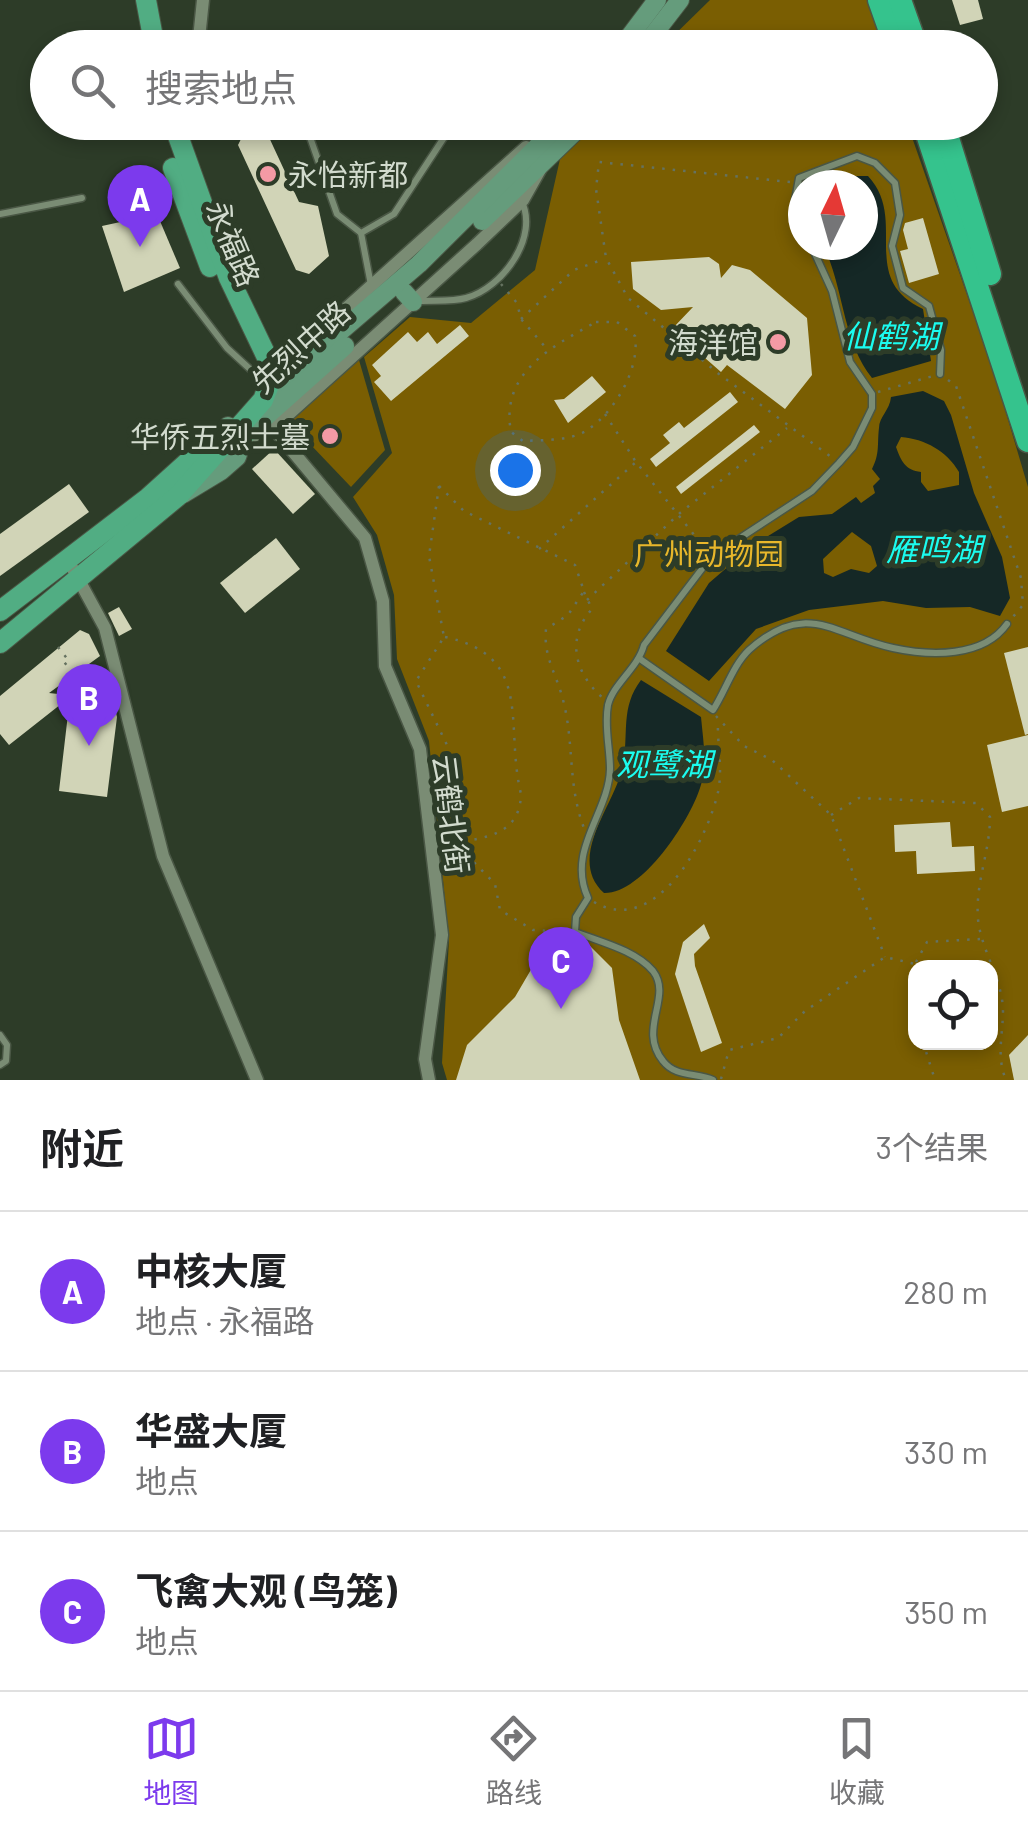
<!DOCTYPE html>
<html lang="zh">
<meta charset="utf-8">
<style>
:root{--surface:#fff;--page:#f2f2f2;--text:#202124;--muted:#757577;--line:#e0e0e0;--accent:#7c3aed}
body{margin:0;font-family:Barlow,"Noto Sans SC",sans-serif;background:var(--page);color:var(--text)}
.controls{position:absolute;right:30px;bottom:30px;display:grid;overflow:hidden;border-radius:20px;box-shadow:0 5px 15px #0003}
.controls button{width:90px;height:90px;display:grid;place-items:center;padding:0;border:0;border-bottom:2px solid var(--line);background:var(--surface);color:var(--text);font:50px sans-serif}
.compass{position:absolute;left:788px;top:170px;width:90px;height:90px;border-radius:50%;background:var(--surface);box-shadow:0 5px 15px #0003;rotate:5deg}
.you{position:absolute;left:515px;top:470px;width:35px;height:35px;margin:-25px;border:8px solid #fff;border-radius:50%;background:#1a73e8;box-shadow:0 0 0 15px #1a73e833}
.badge{display:grid;place-items:center;width:65px;height:65px;border-radius:50%;background:var(--accent);color:#fff;font-size:32px;font-weight:700}
.pin{position:absolute;translate:-50% -82px;filter:drop-shadow(0 2px 5px #0008)}
.pin::after{content:'';position:absolute;top:52px;width:35px;height:30px;background:inherit;clip-path:polygon(0 0,100% 0,50% 100%)}
.list{margin:0;padding:0;list-style:none}
h2{display:flex;justify-content:space-between;align-items:center;height:130px;margin:0;padding:0 40px;font-size:42px}
h2 small{font-size:32px;font-weight:400;color:var(--muted)}
.list li{display:grid;grid-template-columns:65px 1fr auto;gap:30px;align-items:center;box-sizing:border-box;height:160px;padding:0 40px;border-top:2px solid var(--line)}
.list b{display:block;font-size:38px;white-space:nowrap}
.list p{margin:0;font-size:32px;white-space:nowrap;color:var(--muted)}
.list em{font-size:32px;font-style:normal;color:var(--muted)}
.icon{flex:none;width:55px;height:55px;fill:none;stroke:currentColor;stroke-width:2;stroke-linecap:round;stroke-linejoin:round}
.map{position:relative;flex:none;width:1028px;height:1080px;overflow:hidden}
.search{position:absolute;background:var(--surface);box-shadow:0 5px 15px #0003;left:30px;right:30px;top:30px;height:110px;display:flex;align-items:center;gap:25px;box-sizing:border-box;padding:0 35px;border-radius:55px;color:var(--muted);font-size:38px}
.sheet{height:610px;background:var(--surface)}
nav{display:flex;justify-content:space-around;align-items:center;box-sizing:border-box;height:140px;border-top:2px solid var(--line);background:var(--surface);font-size:28px;color:var(--muted)}
nav a{display:grid;justify-items:center;gap:5px}
nav .on{color:var(--accent)}
.map>svg:first-child{display:block}
.green{fill:#7a5e02;fill-rule:evenodd}
.water{fill:#152826;fill-rule:evenodd}
.building{fill:#d1d4b7}
.lines{fill:none;stroke-linecap:round;stroke-linejoin:round}
.lane-casing{stroke:#4a5745;stroke-width:9}
.street-casing{stroke:#4a5745;stroke-width:15}
.secondary-casing{stroke:#4a5745;stroke-width:20}
.primary-casing{stroke:#4a5745;stroke-width:22}
.highway-casing{stroke:#4a5745;stroke-width:25}
.path{stroke:#657260;stroke-width:2.5;stroke-dasharray:2.5 8;stroke-linecap:butt}
.lane{stroke:#7a8c74;stroke-width:6}
.street{stroke:#7a8c74;stroke-width:12}
.secondary{stroke:#659c7c;stroke-width:18}
.primary{stroke:#51ad83;stroke-width:20}
.highway{stroke:#35c38d;stroke-width:22}
.poi-dot{fill:#f49aa5;stroke:#2d3c28;stroke-width:4}
.labels{text-anchor:middle;dominant-baseline:central;stroke-width:10;stroke-linejoin:round;paint-order:stroke}
.poi-label{font-size:30px;fill:#d2dbce;stroke:#2d3c28;text-anchor:end}
.street-label{font-size:30px;fill:#d2dbce;stroke:#2d3c28}
.park-label{font-size:30px;fill:#e8b72b;stroke:#2d3c28}
.water-label{font-size:32px;font-style:italic;fill:#1bfcef;stroke:#2d3c28}
</style>
<div class="map">
<svg width="1028" height="1080" viewBox="0 0 1028 1080">
<rect width="100%" height="100%" fill="#2d3c28"/>
<!-- green -->
<g class="green">
<path d="M710,0H869L883,47L661,48Z"/>
<path d="M593,123H907L994,372L1028,487V1080H447L442,1063L449,940L429,741L397,659L394,595L377,535L353,497L392,453L364,357L410,317L471,323L535,270L560,159ZM803,185H863V245H803ZM916,968H990V1042H916Z"/>
<path d="M359,360L385,450L351,487L289,422Z"/>
</g>
<!-- water -->
<g class="water">
<path d="M857,176H868C909,220 857,278 923,309L931,361L872,378C842,340 844,287 823,245H863V185H836Z"/>
<path d="M923,391L944,401L951,415L974,493L1002,557L1010,598L1000,616L970,607L926,608L883,601L809,610L756,629L709,681L666,651L709,583L752,546L799,517L832,514L856,497L861,503L875,493L873,486L880,479L872,469C880,453 877,445 879,428C879,417 890,410 891,397ZM901,437C925,439 947,451 959,472V485L928,491L921,482V472C905,470 901,461 896,447ZM852,532L871,546L877,566L869,573L851,569L833,577L824,573L823,559Z"/>
<path d="M641,680L701,717C703,740 708,766 700,788C689,822 642,894 604,893C566,858 614,806 622,769C630,736 619,709 641,680Z"/>
</g>
<!-- building -->
<g class="building">
<path d="M952,0H978L983,19L960,25Z"/>
<path d="M245,131L267,133L299,202L318,206L329,256L309,274L296,270L238,145Z"/>
<path d="M157,214L180,268L124,292L102,226Z"/>
<path d="M923,218L939,274L909,283L900,251L908,249L903,230L905,223Z"/>
<path d="M709,257L719,264L721,278L732,265L750,270L807,318L812,375L785,409L727,365L721,372L672,329L693,307L661,310L633,289L631,262Z"/>
<path d="M460,325L469,336L391,401L374,382L381,376L372,365L408,332L417,342L428,332L437,344Z"/>
<path d="M592,376L606,392L568,423L554,400L564,399Z"/>
<path d="M730,392L738,402L656,467L650,459L670,443L663,435L679,422L684,428Z"/>
<path d="M754,425L760,432L681,494L676,487Z"/>
<path d="M274,449L315,494L293,514L252,469Z"/>
<path d="M69,484L89,512L0,576V534Z"/>
<path d="M276,538L300,569L245,613L220,583Z"/>
<path d="M119,607L132,629L119,636L108,613Z"/>
<path d="M80,630L89,634L100,656L49,693L113,700L117,717L107,797L59,791L70,697L9,745L0,734V696Z"/>
<path d="M1028,647V734L1025,735L1004,653Z"/>
<path d="M1028,735V806L1002,812L987,745Z"/>
<path d="M950,822L952,847L974,846L975,871L917,874L916,851L895,852L894,825Z"/>
<path d="M704,924L710,938L694,954L695,966L722,1043L701,1052L675,974L683,942Z"/>
<path d="M546,944L590,946L612,968L619,1020L640,1080H456L467,1045L515,997Z"/>
<path d="M1028,1035V1080H1014L1009,1055Z"/>
</g>
<g class="lines">
<!-- lane casing -->
<g class="lane-casing">
<g id="lane">
<path d="M306,126L337,214L361,233L394,214L445,136"/>
<path d="M0,214L82,198"/>
<path d="M803,227L795,200L799,178L857,156L875,163L895,183L900,215L892,246L903,288L929,306L941,350L940,374"/>
<path d="M361,233L371,285"/>
<path d="M178,284L227,348L264,382"/>
<path d="M419,301C435,300 452,302 466,298C503,288 540,236 521,200"/>
<path d="M640,659L713,710C725,692 733,665 749,650C807,598 835,636 893,648C930,656 983,658 1007,624"/>
<path d="M0,1035L7,1045L6,1061L0,1065"/>
<path d="M713,1080C697,1072 676,1078 663,1061C637,1029 673,997 653,971C635,950 600,942 575,932L576,917L588,898C566,850 609,813 610,769C610,748 604,726 608,705C613,684 638,668 644,645L711,557L812,491L839,463L853,447L872,408V394L850,362L832,291L811,245"/>
</g>
</g>
<!-- street casing -->
<g class="street-casing">
<g id="street">
<path d="M198,48L203,0"/>
<path d="M273,374L526,147"/>
<path d="M264,417L365,538L383,601L385,666L420,749L442,935L425,1059L429,1080"/>
<path d="M238,446L290,413L477,244L523,200L541,168"/>
<path d="M68,560L105,628L163,856L257,1080"/>
</g>
</g>
<!-- secondary casing -->
<g class="secondary-casing">
<g id="secondary">
<path d="M621,48L657,0"/>
<path d="M643,48L680,0"/>
<path d="M482,221L585,122"/>
<path d="M404,292L413,302"/>
<path d="M264,397L419,264L562,122"/>
<path d="M234,445L345,346"/>
<path d="M183,494L221,471L237,457L241,445L228,426"/>
</g>
</g>
<!-- primary casing -->
<g class="primary-casing">
<g id="primary">
<path d="M146,0L155,48"/>
<path d="M173,168L210,267"/>
<path d="M0,611L148,498L209,443"/>
<path d="M0,643L178,496L263,400L274,372L229,278L173,122"/>
</g>
</g>
<!-- highway casing -->
<g class="highway-casing">
<g id="highway">
<path d="M879,0L896,48"/>
<path d="M900,0L917,48"/>
<path d="M923,122L1028,441"/>
<path d="M943,122L990,274"/>
</g>
</g>
<!-- path -->
<g class="path">
<path d="M790,182L599,162L596,189L606,258L628,298L719,374L834,459"/>
<path d="M501,284L517,303L521,319L547,349"/>
<path d="M521,319L574,270L604,259"/>
<path d="M596,322H617L635,336C640,369 615,412 586,431C569,441 542,440 523,441L511,432C500,373 551,347 596,322Z"/>
<path d="M948,380L956,386L1021,578L1023,605L1012,618"/>
<path d="M878,392L933,376"/>
<path d="M605,414L636,462L707,551"/>
<path d="M439,486L429,556L444,637L416,681L447,745L451,810L470,858L495,884L500,910L533,930L567,932"/>
<path d="M439,486L464,511L575,565L584,591L568,615L546,629C543,658 558,676 564,704C574,745 568,787 584,828"/>
<path d="M539,549L636,462"/>
<path d="M584,592L592,609C566,638 574,673 603,698"/>
<path d="M587,600L680,513L787,428"/>
<path d="M445,637C535,656 504,725 521,794C520,828 497,836 466,841"/>
<path d="M58,647L69,661L64,665"/>
<path d="M716,716L744,746L772,760L831,815L885,957"/>
<path d="M831,815L859,798L976,803L990,817C990,852 975,883 978,919C981,950 1002,978 1003,1010C1003,1035 996,1056 1006,1080"/>
<path d="M594,902C656,938 707,841 718,792C723,768 717,745 718,721"/>
<path d="M916,962L927,942L980,939"/>
<path d="M923,1042L935,1080"/>
<path d="M721,1079L729,1050L778,1038L805,1011L885,957L915,964L916,983"/>
</g>
<!-- lane -->
<use href="#lane" class="lane"/>
<!-- street -->
<use href="#street" class="street"/>
<!-- secondary -->
<use href="#secondary" class="secondary"/>
<!-- primary -->
<use href="#primary" class="primary"/>
<!-- highway -->
<use href="#highway" class="highway"/>
</g>
<!-- markers -->
<g class="poi-dot">
<circle cx="268" cy="174" r="10"/>
<circle cx="778" cy="342" r="10"/>
<circle cx="330" cy="436" r="10"/>
</g>
<g class="labels">
<!-- poi labels -->
<g class="poi-label">
<text x="288" y="174" text-anchor="start">永怡新都</text>
<text x="758" y="342">海洋馆</text>
<text x="310" y="436">华侨五烈士墓</text>
</g>
<!-- street labels -->
<g class="street-label">
<text transform="translate(234 243) rotate(67)">永福路</text>
<text transform="translate(300 346) rotate(-42)">先烈中路</text>
<text transform="translate(452 814) rotate(83)">云鹤北街</text>
</g>
<!-- park labels -->
<g class="park-label">
<text x="709" y="553">广州动物园</text>
</g>
<!-- water labels -->
<g class="water-label">
<text x="891" y="335">仙鹤湖</text>
<text x="934" y="548">雁鸣湖</text>
<text x="664" y="763">观鹭湖</text>
</g>
</g>
</svg>
<div class="controls">
<button><svg class="icon" aria-label="locate" viewBox="0 0 24 24"><circle cx="12" cy="12" r="6"/><path d="M12 2v4M12 18v4M2 12h4M18 12h4"/></svg></button>
</div>
<svg class="compass" viewBox="-18 -18 36 36"><path d="M0-13l5 13h-10z" fill="#e53935"/><path d="M0 13l5-13h-10z" fill="#757577"/></svg>
<div class="you"></div>
<div class="pin badge" style="left:140px;top:247px">A</div>
<div class="pin badge" style="left:89px;top:746px">B</div>
<div class="pin badge" style="left:561px;top:1009px">C</div>
<div class="search"><svg class="icon" aria-label="search" viewBox="0 0 24 24"><circle cx="10" cy="10" r="6"/><path d="M15 15l6 6"/></svg>搜索地点</div>
</div>
<section class="sheet">
<h2>附近<small>3个结果</small></h2>
<ul class="list">
<li><span class="badge">A</span><div><b>中核大厦</b><p>地点 · 永福路</p></div><em>280 m</em></li>
<li><span class="badge">B</span><div><b>华盛大厦</b><p>地点</p></div><em>330 m</em></li>
<li><span class="badge">C</span><div><b>飞禽大观 (鸟笼)</b><p>地点</p></div><em>350 m</em></li>
</ul>
</section>
<nav>
<a class="on"><svg class="icon" aria-label="map" viewBox="0 0 24 24"><path d="M3 6l6-2 6 2 6-2v14l-6 2-6-2-6 2zM9 4v14M15 6v14"/></svg>地图</a>
<a><svg class="icon" aria-label="directions" viewBox="0 0 24 24"><path d="M12 3l9 9-9 9-9-9zM9 14v-3h6M13 9l2 2-2 2"/></svg>路线</a>
<a><svg class="icon" aria-label="saved" viewBox="0 0 24 24"><path d="M7 4h10v16l-5-4-5 4z"/></svg>收藏</a>
</nav>
